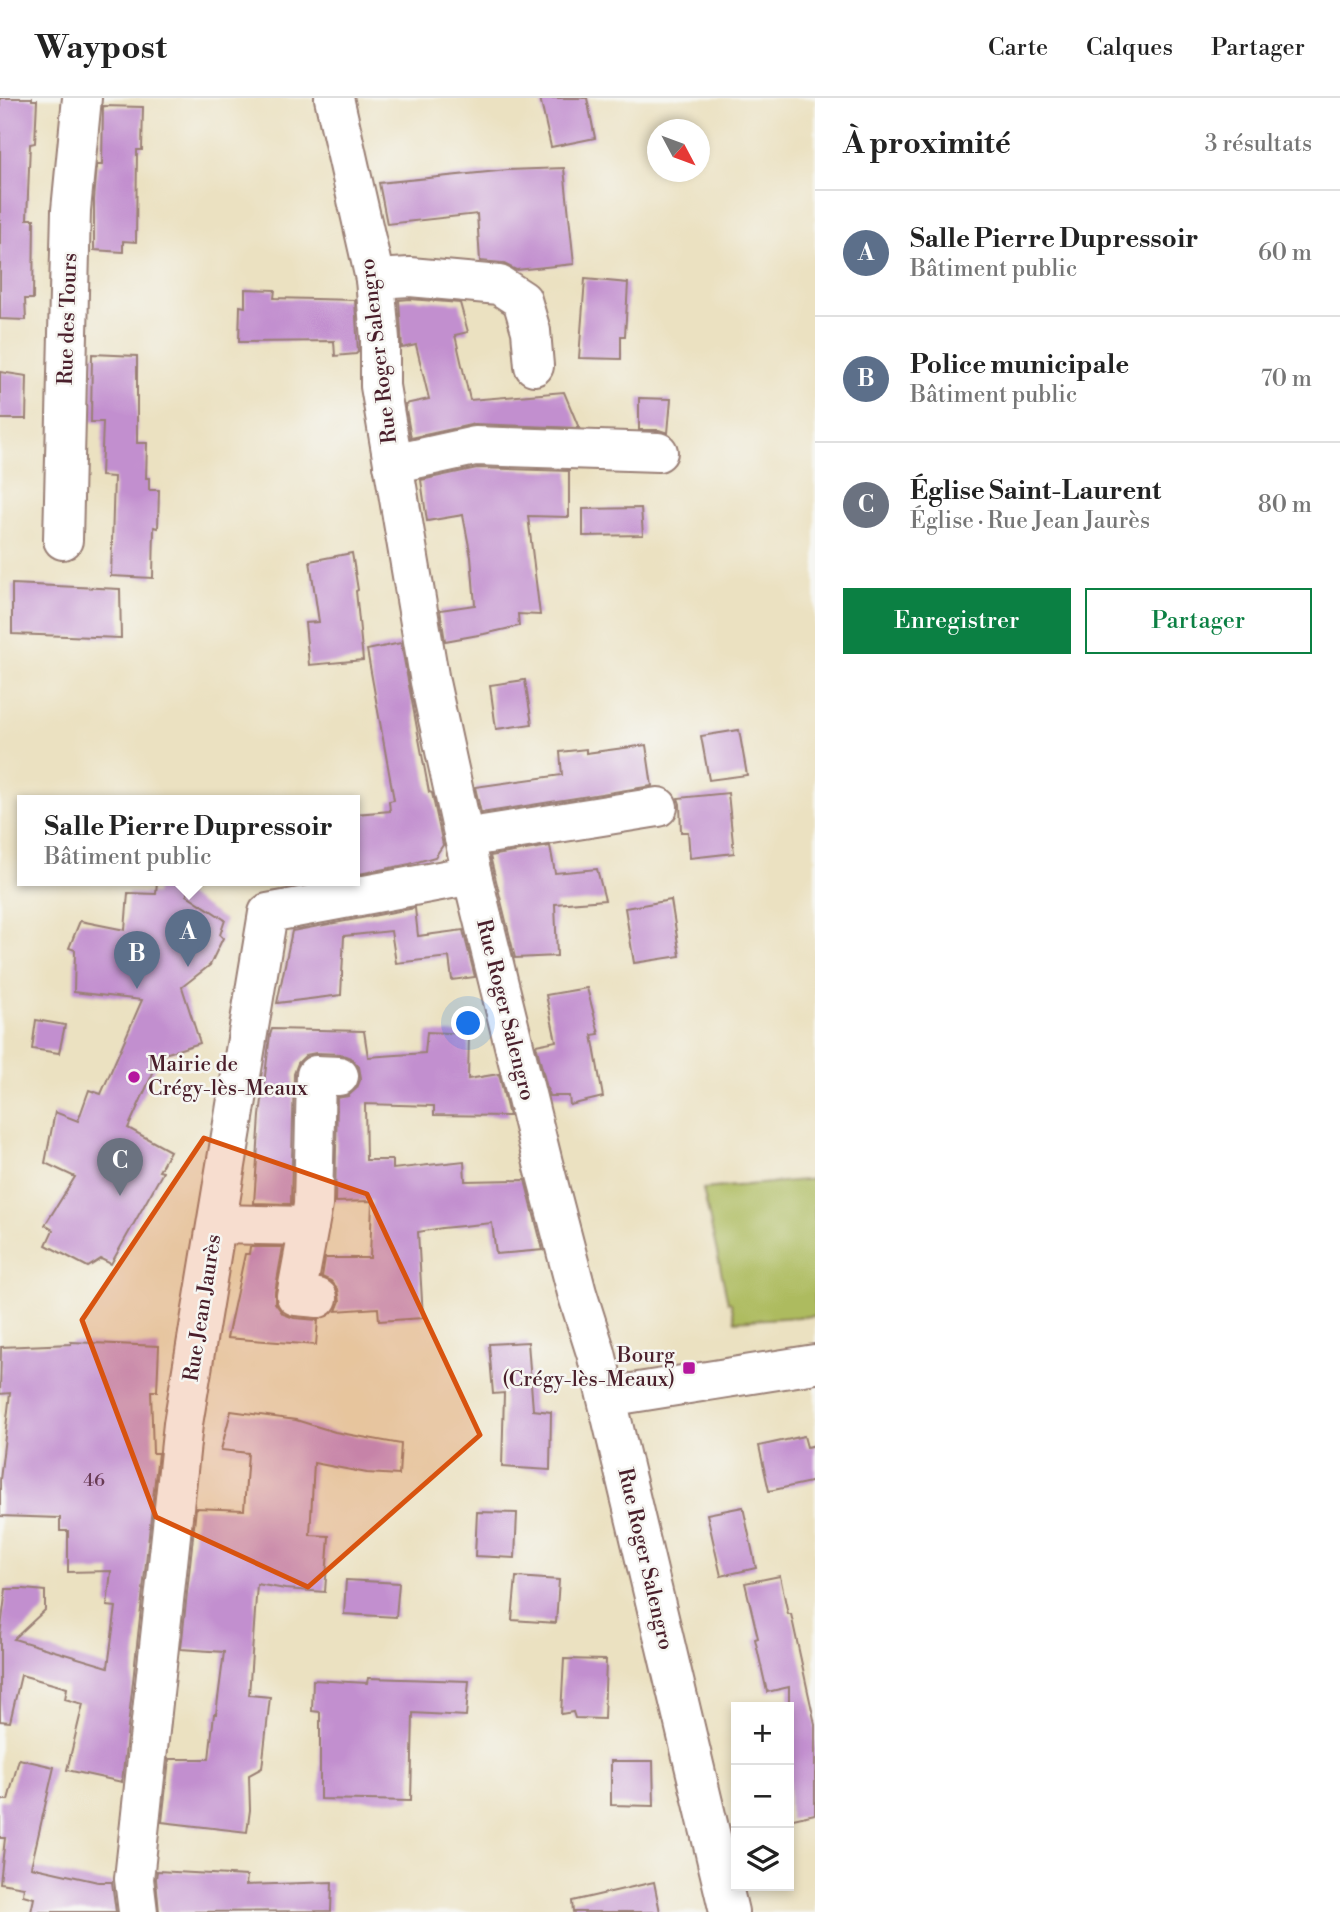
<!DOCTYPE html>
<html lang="fr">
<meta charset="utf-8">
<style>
:root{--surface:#fff;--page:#f6f6f6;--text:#222;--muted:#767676;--line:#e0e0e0;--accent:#0b8043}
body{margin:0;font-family:"Libre Bodoni",serif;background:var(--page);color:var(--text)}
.controls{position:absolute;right:21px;bottom:21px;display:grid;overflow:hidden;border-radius:0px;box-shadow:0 4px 10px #0003}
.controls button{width:63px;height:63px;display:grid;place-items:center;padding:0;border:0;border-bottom:2px solid var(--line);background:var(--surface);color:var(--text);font:35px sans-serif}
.compass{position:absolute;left:647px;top:21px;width:63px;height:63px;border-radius:50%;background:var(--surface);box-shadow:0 4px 10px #0003;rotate:131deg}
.you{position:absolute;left:469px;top:926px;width:24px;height:24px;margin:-18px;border:5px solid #fff;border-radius:50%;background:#1a73e8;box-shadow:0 0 0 10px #1a73e833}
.badge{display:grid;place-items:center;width:46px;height:46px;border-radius:50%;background:var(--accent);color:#fff;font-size:23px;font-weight:700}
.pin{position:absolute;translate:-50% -58px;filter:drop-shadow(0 2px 4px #0008)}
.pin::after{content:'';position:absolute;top:37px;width:24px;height:21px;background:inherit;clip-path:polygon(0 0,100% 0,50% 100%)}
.popup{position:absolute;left:17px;top:697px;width:343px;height:91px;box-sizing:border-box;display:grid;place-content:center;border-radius:0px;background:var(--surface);filter:drop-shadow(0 2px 5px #0005);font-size:23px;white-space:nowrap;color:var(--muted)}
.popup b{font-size:26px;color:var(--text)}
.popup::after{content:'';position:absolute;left:50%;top:100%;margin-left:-14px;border:14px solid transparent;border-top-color:var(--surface)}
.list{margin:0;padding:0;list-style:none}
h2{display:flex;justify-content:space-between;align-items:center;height:91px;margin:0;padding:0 28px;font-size:30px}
h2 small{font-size:23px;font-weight:400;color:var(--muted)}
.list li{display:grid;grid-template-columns:46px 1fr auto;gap:21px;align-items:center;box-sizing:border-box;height:126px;padding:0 28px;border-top:2px solid var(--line)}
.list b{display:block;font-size:26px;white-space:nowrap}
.list p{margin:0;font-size:23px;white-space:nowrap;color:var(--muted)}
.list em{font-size:23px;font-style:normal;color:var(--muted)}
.actions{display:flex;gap:14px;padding:21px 28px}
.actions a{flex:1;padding:16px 0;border:2px solid var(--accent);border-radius:0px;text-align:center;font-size:24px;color:var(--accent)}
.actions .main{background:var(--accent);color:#fff}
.icon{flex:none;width:38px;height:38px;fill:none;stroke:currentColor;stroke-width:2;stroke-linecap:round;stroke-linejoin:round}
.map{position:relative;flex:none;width:815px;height:1814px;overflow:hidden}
header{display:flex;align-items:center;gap:42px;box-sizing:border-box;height:98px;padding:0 35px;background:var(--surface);border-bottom:2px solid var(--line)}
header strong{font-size:33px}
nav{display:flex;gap:38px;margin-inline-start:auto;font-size:24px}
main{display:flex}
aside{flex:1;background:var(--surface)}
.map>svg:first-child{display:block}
.green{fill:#adbb5e;stroke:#7c6d44;stroke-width:2}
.building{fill:#c28fcf}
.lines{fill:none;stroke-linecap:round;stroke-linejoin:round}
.minor-casing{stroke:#9a8076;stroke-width:42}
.minor{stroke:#fff;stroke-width:38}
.marked{fill:#d8530f;fill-opacity:0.2;stroke:#d8530f;stroke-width:5;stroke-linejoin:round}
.poi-dot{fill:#b5179e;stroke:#f6f6f2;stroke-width:2.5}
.labels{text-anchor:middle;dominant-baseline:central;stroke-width:5;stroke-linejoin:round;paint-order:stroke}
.number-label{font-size:18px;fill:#683b54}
.street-label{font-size:21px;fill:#4a1f2b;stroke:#f6f6f2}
.poi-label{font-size:21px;fill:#4a1f2b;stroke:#f6f6f2;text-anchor:start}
</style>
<header>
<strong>Waypost</strong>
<nav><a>Carte</a><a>Calques</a><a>Partager</a></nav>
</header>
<main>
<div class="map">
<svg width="815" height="1814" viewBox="0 0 815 1814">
<rect width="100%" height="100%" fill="#f6f6f2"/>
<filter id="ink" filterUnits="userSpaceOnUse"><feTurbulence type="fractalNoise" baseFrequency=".0143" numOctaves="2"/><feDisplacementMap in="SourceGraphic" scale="14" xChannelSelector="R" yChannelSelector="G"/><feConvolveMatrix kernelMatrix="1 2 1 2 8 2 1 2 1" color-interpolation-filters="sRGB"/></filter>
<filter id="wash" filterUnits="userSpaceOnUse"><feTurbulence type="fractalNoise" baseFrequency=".00686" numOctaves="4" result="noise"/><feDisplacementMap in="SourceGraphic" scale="28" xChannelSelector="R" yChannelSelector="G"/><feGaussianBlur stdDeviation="1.57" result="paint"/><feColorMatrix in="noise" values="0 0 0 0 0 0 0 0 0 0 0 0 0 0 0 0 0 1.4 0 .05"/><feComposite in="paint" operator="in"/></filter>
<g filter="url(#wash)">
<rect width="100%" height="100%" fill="#ebe1c1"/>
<!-- green -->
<path class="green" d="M815,1081V1218L735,1223L731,1205L728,1204L727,1200L703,1091Z"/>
<g id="blocks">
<!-- building -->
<g class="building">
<path d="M0,0H32V2H37L35,45L30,46L27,121H34L33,201H25L26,222L0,221Z"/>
<path d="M540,0H587L595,40L551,49Z"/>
<path d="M103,8L143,9L142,52H137L136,144L123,143V154L94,152V102L97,67H102Z"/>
<path d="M564,70L574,166L516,172L502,165L480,163L477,116L387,126L379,85L508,72Z"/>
<path d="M585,181L628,185L625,238H621V261L579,260Z"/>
<path d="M245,191L275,192L274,200L355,202L358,254L356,256L335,258L334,243L239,244L240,208L245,209Z"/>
<path d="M410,201L460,205L468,234L455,237L470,302L564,294L579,330L475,326L411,340L405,306L429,301L416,247L402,250L399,202Z"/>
<path d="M92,256L137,258V345H147L146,380H149V392H159L158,430L154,429L153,480L111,478L114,379L101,378L103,324H91Z"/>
<path d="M0,274L27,278L26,321H0Z"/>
<path d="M639,300L671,301L668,335L659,332H639Z"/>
<path d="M477,370L569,373V419L528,418L540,517L518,516L519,528L484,536L445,543L440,512L475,507L471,459L463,417L427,423L421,382Z"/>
<path d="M641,410L643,437L583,438V411Z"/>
<path d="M352,455L358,492L356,493L363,562L309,567L305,525L319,524L310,463Z"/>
<path d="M12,486L120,491L121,540L12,536Z"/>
<path d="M401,545L429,694L432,695L443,747L435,759L410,766L354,777V744H357L356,716L390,713L389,703L394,702L367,552Z"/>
<path d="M525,582L532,626L496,631L490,587Z"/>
<path d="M739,632L747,677L709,682L701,638Z"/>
<path d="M646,647L652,688L481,715L475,689L562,677L560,654L586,651V655Z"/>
<path d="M728,695L734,755L690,760L688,734H681L680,706L678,700Z"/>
<path d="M550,748L555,775L597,771L605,802L555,806L557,858L515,860L490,758Z"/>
<path d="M157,783H189L187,797L225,822L220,837L223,840L210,867L182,889L200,945L161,957L128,1030L170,1053L159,1073L163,1074L111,1166L101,1161L88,1169L46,1147L53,1132L45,1127L75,1079L45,1065L55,1014L78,1023L89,992L101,996L142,902L74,894L75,852L69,850L80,823L125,832L128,795L156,796Z"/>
<path d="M671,802L680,858L634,865L625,810Z"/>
<path d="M415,810L418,838L463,832L475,879L452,882L449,859L396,865L391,833L344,838L341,897L277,905L292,833Z"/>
<path d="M587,890L599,936L592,937L603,999L570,1007L569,998H549L536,947L556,943L546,897Z"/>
<path d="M36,922L65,927L59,955L32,951Z"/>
<path d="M272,931L364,933L368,959L425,955L427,934L469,936L468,981L499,976L509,1018L434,1017V1008L365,1006L366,1062H393V1071L464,1063L465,1083L525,1082L543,1152L496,1156L492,1125L442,1130L418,1134L423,1220L379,1223L378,1210L336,1213L340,1203L338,1191L331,1183L322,1179L325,1160H370L372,1103L335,1104L337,1000L348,998L357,990L361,980L359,969L351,960L340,956L316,955L306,957L298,965L294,976L291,1106L254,1105L260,1018L270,937Z"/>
<path d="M250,1149H283L275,1194V1205L283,1216L294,1220L318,1222L316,1247L227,1240L245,1156H249Z"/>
<path d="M71,1244L159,1248L157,1293H151L153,1355H158L122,1684L67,1672L83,1606L65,1601L67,1590L21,1577L10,1624L0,1623V1537L6,1491H24L45,1493V1512L14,1541L108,1569L116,1509L107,1508L111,1473L68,1474V1433H60V1420L0,1418V1382L10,1295L0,1296L1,1249L71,1246Z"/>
<path d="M528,1244L533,1312L551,1314L550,1372L502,1369L504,1295L493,1296L489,1246Z"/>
<path d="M231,1313L296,1322L335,1334L401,1346L399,1377L367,1375L314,1365L310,1437L329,1438L325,1494L285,1491L257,1486L249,1597L270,1599L262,1670L249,1677L250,1712L247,1734L162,1724L169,1661H209L214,1616H216L224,1554L181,1551L196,1410L244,1412L248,1355L221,1352Z"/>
<path d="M804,1338L807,1349L815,1347V1383L769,1393L759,1348Z"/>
<path d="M743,1409L756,1470L721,1478L707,1416Z"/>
<path d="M477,1414L517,1415L515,1460L475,1458Z"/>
<path d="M780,1478L788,1516H791L815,1626V1716L789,1722V1589L767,1594L755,1541L758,1540L745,1485Z"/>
<path d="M516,1479L559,1482L556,1525L512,1522Z"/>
<path d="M346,1482L399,1485L396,1519L344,1516Z"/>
<path d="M564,1561L606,1562L604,1621L575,1620L573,1614L561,1616Z"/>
<path d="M368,1580L469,1583L466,1618L413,1615L411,1703L320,1701V1614L312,1613L313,1582L367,1585Z"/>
<path d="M19,1661L54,1669L31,1769L98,1784H112L116,1814H31L34,1800L23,1797L24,1789L0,1785L5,1740H0V1702H8Z"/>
<path d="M611,1663H653L654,1708L611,1707Z"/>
<path d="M157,1773L247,1778L246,1787L332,1784L331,1813L159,1814L156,1781Z"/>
<path d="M654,1784L660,1814H573L572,1803Z"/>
</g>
</g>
</g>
<g filter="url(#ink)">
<use href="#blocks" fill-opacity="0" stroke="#9a8076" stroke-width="2"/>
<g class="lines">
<!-- minor casing -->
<g class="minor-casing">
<g id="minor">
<path d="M334,0L375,181L380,241V288L430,584L472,777L543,1065L577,1195L596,1255L729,1814"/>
<path d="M375,181L410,179L499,187L522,202L531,233L534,268"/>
<path d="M393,366L475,348L658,354"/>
<path d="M63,442L71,112L82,0"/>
<path d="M464,740L658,709"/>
<path d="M217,1126L309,1128"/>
<path d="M318,1200L296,1198L313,1107L316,977L339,978"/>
<path d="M607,1299L815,1266"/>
<path d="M138,1814L134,1781L183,1326L268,815L472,777"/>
</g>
</g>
<!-- minor -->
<use href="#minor" class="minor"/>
</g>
</g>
<!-- marked area -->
<path class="marked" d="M204,1040L367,1096L480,1337L308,1489L156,1419L82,1222Z"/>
<!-- markers -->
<g class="poi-dot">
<circle cx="134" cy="979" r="7"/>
<rect x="682" y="1263" width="14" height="14" rx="3.5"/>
</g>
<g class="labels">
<!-- number labels -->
<g class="number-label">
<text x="94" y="1382">46</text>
</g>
<!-- street labels -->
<g class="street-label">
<text transform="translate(68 221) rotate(-88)">Rue des Tours</text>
<text transform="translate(379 253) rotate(-97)">Rue Roger Salengro</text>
<text transform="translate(505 912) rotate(76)">Rue Roger Salengro</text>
<text transform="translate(203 1210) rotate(-81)">Rue Jean Jaurès</text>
<text transform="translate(645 1461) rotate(77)">Rue Roger Salengro</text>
</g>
<!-- poi labels -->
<g class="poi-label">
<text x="148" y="967">Mairie de<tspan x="148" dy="24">Crégy-lès-Meaux</tspan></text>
<text x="675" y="1258" text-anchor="end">Bourg<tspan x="675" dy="24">(Crégy-lès-Meaux)</tspan></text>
</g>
</g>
</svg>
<div class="controls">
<button>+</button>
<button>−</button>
<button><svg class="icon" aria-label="layers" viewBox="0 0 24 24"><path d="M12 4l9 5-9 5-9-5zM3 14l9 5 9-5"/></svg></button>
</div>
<svg class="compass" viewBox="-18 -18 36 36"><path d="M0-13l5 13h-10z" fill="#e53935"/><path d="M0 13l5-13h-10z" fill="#767676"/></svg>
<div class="you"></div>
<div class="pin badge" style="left:188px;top:869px;background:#5c6f8a">A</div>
<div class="popup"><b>Salle Pierre Dupressoir</b>Bâtiment public</div>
<div class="pin badge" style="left:137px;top:891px;background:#5c6f8a">B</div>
<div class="pin badge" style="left:120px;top:1098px;background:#6b7280">C</div>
</div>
<aside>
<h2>À proximité<small>3 résultats</small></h2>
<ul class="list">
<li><span class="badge" style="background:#5c6f8a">A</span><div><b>Salle Pierre Dupressoir</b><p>Bâtiment public</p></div><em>60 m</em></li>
<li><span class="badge" style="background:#5c6f8a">B</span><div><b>Police municipale</b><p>Bâtiment public</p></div><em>70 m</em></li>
<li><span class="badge" style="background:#6b7280">C</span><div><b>Église Saint-Laurent</b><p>Église · Rue Jean Jaurès</p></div><em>80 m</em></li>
</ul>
<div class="actions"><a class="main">Enregistrer</a><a>Partager</a></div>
</aside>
</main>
